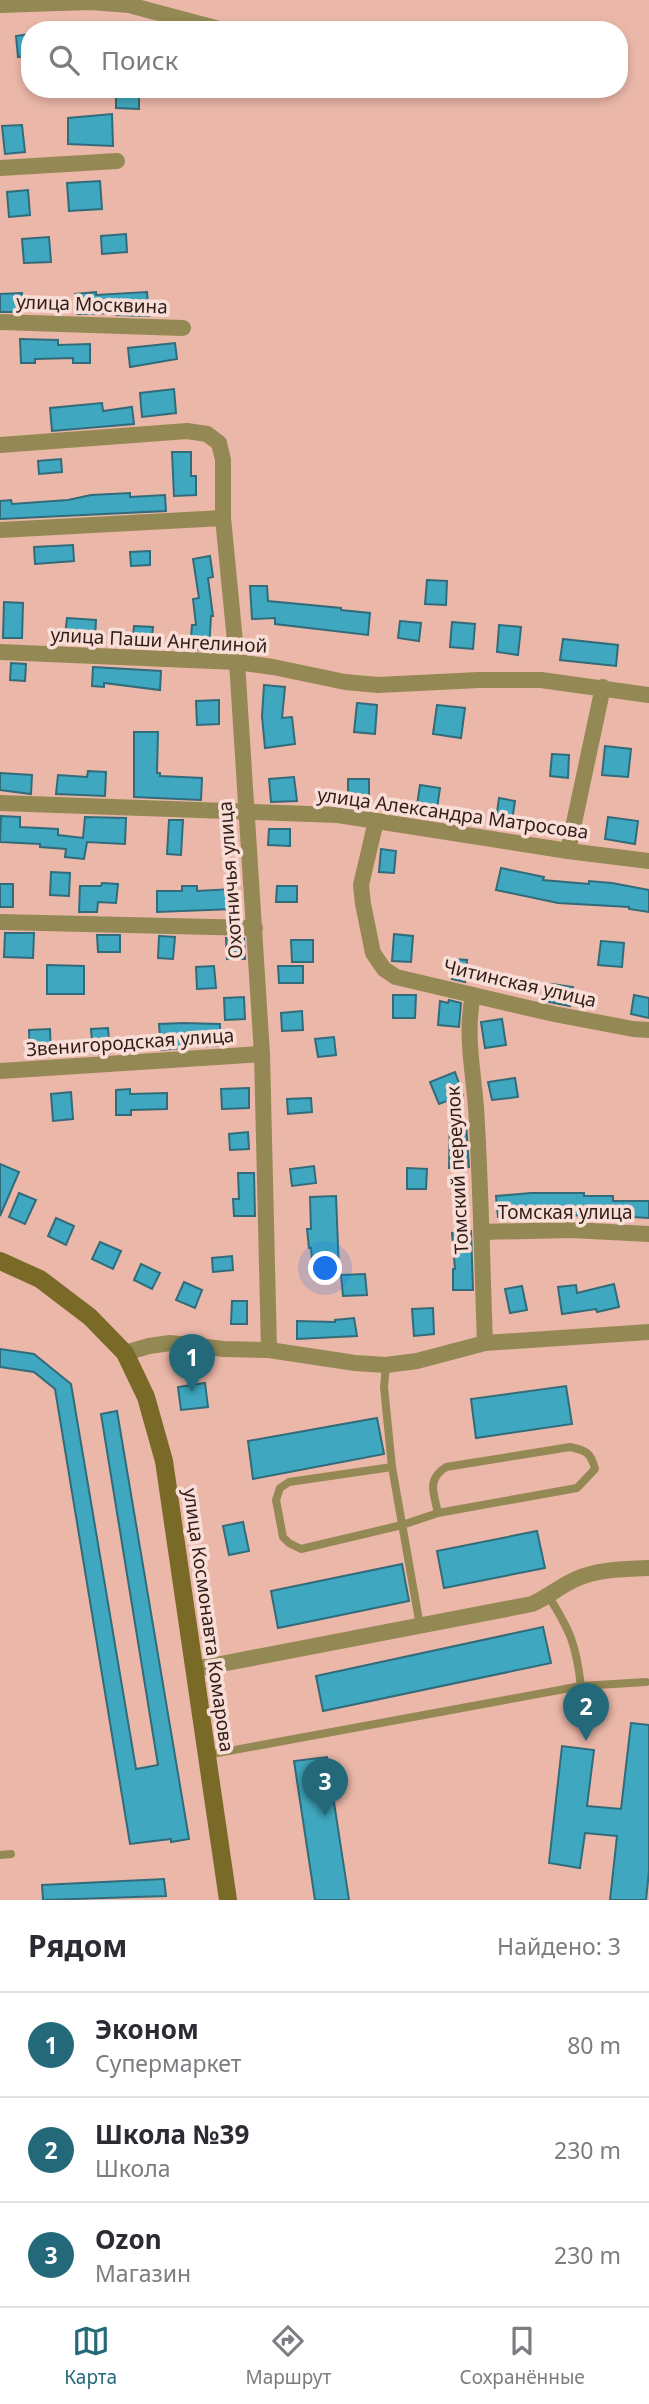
<!DOCTYPE html>
<html lang="ru">
<meta charset="utf-8">
<style>
:root{--surface:#fff;--page:#f2f2f3;--text:#2b2b33;--muted:#7c7c81;--line:#e1e1e2;--accent:#246979}
body{margin:0;font-family:"Noto Sans",sans-serif;background:var(--page);color:var(--text)}
.you{position:absolute;left:326px;top:1269px;width:24px;height:24px;margin:-18px;border:5px solid #fff;border-radius:50%;background:#1a73e8;box-shadow:0 0 0 10px #1a73e833}
.badge{display:grid;place-items:center;width:46px;height:46px;border-radius:50%;background:var(--accent);color:#fff;font-size:23px;font-weight:700}
.pin{position:absolute;translate:-50% -58px;filter:drop-shadow(0 2px 4px #0008)}
.pin::after{content:'';position:absolute;top:37px;width:24px;height:21px;background:inherit;clip-path:polygon(0 0,100% 0,50% 100%)}
.list{margin:0;padding:0;list-style:none}
h2{display:flex;justify-content:space-between;align-items:center;height:91px;margin:0;padding:0 28px;font-size:30px}
h2 small{font-size:23px;font-weight:400;color:var(--muted)}
.list li{display:grid;grid-template-columns:46px 1fr auto;gap:21px;align-items:center;box-sizing:border-box;height:105px;padding:0 28px;border-top:2px solid var(--line)}
.list b{display:block;font-size:26px;white-space:nowrap}
.list p{margin:0;font-size:23px;white-space:nowrap;color:var(--muted)}
.list em{font-size:23px;font-style:normal;color:var(--muted)}
.icon{flex:none;width:38px;height:38px;fill:none;stroke:currentColor;stroke-width:2;stroke-linecap:round;stroke-linejoin:round}
.map{position:relative;flex:none;width:649px;height:1900px;overflow:hidden}
.search{position:absolute;background:var(--surface);box-shadow:0 4px 10px #0003;left:21px;right:21px;top:21px;height:77px;display:flex;align-items:center;gap:18px;box-sizing:border-box;padding:0 24px;border-radius:28px;color:var(--muted);font-size:26px}
.sheet{height:406px;background:var(--surface)}
nav{display:flex;justify-content:space-around;align-items:center;box-sizing:border-box;height:98px;border-top:2px solid var(--line);background:var(--surface);font-size:19px;color:var(--muted)}
nav a{display:grid;justify-items:center;gap:4px}
nav .on{color:var(--accent)}
.map>svg:first-child{display:block}
.building{fill:#3fa8c0;stroke:#326b79;stroke-width:2}
.lines{fill:none;stroke-linecap:round;stroke-linejoin:round}
.service{stroke:#948854;stroke-width:8}
.minor{stroke:#948854;stroke-width:16}
.secondary{stroke:#796a28;stroke-width:18}
.labels{text-anchor:middle;dominant-baseline:central;stroke-width:7;stroke-linejoin:round;paint-order:stroke}
.street-label{font-size:19px;fill:#311e18;stroke:#f9ded7}
</style>
<div class="map">
<svg width="649" height="1900" viewBox="0 0 649 1900">
<rect width="100%" height="100%" fill="#ebb7a8"/>
<!-- building -->
<g class="building">
<path d="M30,34V55L18,57L16,36Z"/>
<path d="M116,89H139V109L116,108Z"/>
<path d="M112,114L113,146L68,144V118Z"/>
<path d="M22,125L25,152L5,154L2,126Z"/>
<path d="M100,181L102,209L69,211L67,183Z"/>
<path d="M28,190L30,215L9,217L7,192Z"/>
<path d="M126,234L127,252L102,254L101,236Z"/>
<path d="M49,237L51,262L24,263L22,239Z"/>
<path d="M96,292V295L147,292L149,316L116,315V313L78,314L75,294Z"/>
<path d="M22,293L23,312H0V294Z"/>
<path d="M20,339L58,340V345L90,344V363H73V358L35,359V363H21Z"/>
<path d="M175,343L177,359L130,367L128,348Z"/>
<path d="M174,389L176,413L142,417L140,393Z"/>
<path d="M102,403L103,411L132,407L134,424L52,431L50,408Z"/>
<path d="M172,452H191V476H196V495L174,496Z"/>
<path d="M61,459L62,472L39,474L38,461Z"/>
<path d="M130,493V497L165,495L166,511L0,519V501L11,500L12,504L68,500L91,495Z"/>
<path d="M73,545L74,561L35,564L34,547Z"/>
<path d="M150,551V565L131,566L130,552Z"/>
<path d="M210,556L213,577L208,578L213,616H211L209,650L190,649L192,625H196L193,599L199,598L193,559Z"/>
<path d="M427,580L447,581L446,605L425,604Z"/>
<path d="M250,586H267L268,601L341,608V610L370,613L368,635L275,624V618L252,619Z"/>
<path d="M4,602L23,603L22,638H3Z"/>
<path d="M67,618L96,620L95,638L65,636Z"/>
<path d="M400,621L421,623L419,641L398,638Z"/>
<path d="M452,622L475,624L473,649L450,647Z"/>
<path d="M499,625L521,627L518,655L497,652Z"/>
<path d="M134,626L153,627L151,648L132,647Z"/>
<path d="M563,639L618,645L616,666L560,660Z"/>
<path d="M11,663L26,664L25,681L10,680Z"/>
<path d="M93,667L161,671L160,690L104,683V687L92,686Z"/>
<path d="M264,685L285,687L282,718L292,717L295,744L265,748L262,716Z"/>
<path d="M219,700V724L197,725L196,701Z"/>
<path d="M357,703L377,705L375,734L354,732Z"/>
<path d="M437,705L465,708L461,738L433,734Z"/>
<path d="M134,732H158L157,773H160V776L202,778L201,800L134,797Z"/>
<path d="M605,746L631,749L628,777L602,775Z"/>
<path d="M552,754L569,755L568,778L550,776Z"/>
<path d="M88,771L106,772L105,796L56,794L58,775L87,777Z"/>
<path d="M0,773L32,775L31,794L0,790Z"/>
<path d="M294,777L297,801L271,802L269,779Z"/>
<rect x="348" y="779" width="21" height="22"/>
<path d="M420,785L440,788L436,815L416,812Z"/>
<path d="M499,798L515,801L512,821L496,819Z"/>
<path d="M1,816L20,817V827L58,829V835L83,838L85,817L126,818L125,844L87,842L84,859L65,857L66,849L40,847V844L0,842Z"/>
<path d="M608,817L638,821L635,844L605,839Z"/>
<path d="M169,820H183L181,855L167,854Z"/>
<path d="M269,829H290V846L268,845Z"/>
<path d="M381,849L396,851L394,873L379,872Z"/>
<path d="M501,868L544,877L543,880L589,884V881L612,883L649,890V912L629,909V907L558,903L496,890Z"/>
<path d="M51,872L70,873L69,896L50,895Z"/>
<path d="M102,883L118,884L116,903L98,902L97,912H79L80,886H101Z"/>
<rect x="0" y="884" width="13" height="23"/>
<path d="M182,886H197V891L233,889L234,909L157,912V891H182Z"/>
<path d="M277,886H297V902H276Z"/>
<path d="M5,933H34L33,958L4,957Z"/>
<path d="M394,934L413,936L411,962L392,961Z"/>
<path d="M97,935H120V952H98Z"/>
<path d="M159,936L175,937L173,959L158,958Z"/>
<path d="M226,938H244L245,959H227Z"/>
<path d="M291,940H313V962H292Z"/>
<path d="M601,941L624,943L622,967L598,965Z"/>
<path d="M455,959L467,960L465,982L452,979Z"/>
<path d="M47,965L84,966V994H47Z"/>
<path d="M214,966L216,988L197,989L196,967Z"/>
<path d="M278,966H303V983H279Z"/>
<path d="M552,984L573,987L570,1006L549,1002Z"/>
<path d="M393,995H416L415,1018H393Z"/>
<path d="M634,995L649,998V1018L631,1014Z"/>
<path d="M244,997L245,1019L225,1020L224,998Z"/>
<path d="M449,1000L461,1003L459,1027L438,1025L440,1001L448,1003Z"/>
<path d="M302,1011L303,1030L282,1031L281,1013Z"/>
<path d="M502,1019L506,1045L485,1048L481,1022Z"/>
<path d="M183,1023L220,1024V1046H184L185,1048L161,1050L159,1024Z"/>
<path d="M108,1028L110,1053L93,1054L91,1029Z"/>
<path d="M50,1029L51,1055L30,1056L29,1030Z"/>
<path d="M334,1037L336,1055L318,1057L315,1039Z"/>
<path d="M455,1072L463,1095L439,1104L430,1082Z"/>
<path d="M515,1078L518,1097L492,1100L488,1082Z"/>
<path d="M249,1088V1108L222,1109L221,1089Z"/>
<path d="M130,1089V1094L167,1093V1109L131,1110V1115H116V1090Z"/>
<path d="M71,1092L73,1119L53,1121L51,1094Z"/>
<path d="M311,1098L312,1112L288,1114L287,1099Z"/>
<path d="M450,1122H466L469,1167L449,1168Z"/>
<path d="M248,1132L249,1149L230,1150L229,1134Z"/>
<path d="M0,1164L19,1172L0,1216Z"/>
<path d="M314,1166L316,1183L292,1186L290,1169Z"/>
<path d="M407,1168L427,1169L426,1189H407Z"/>
<path d="M238,1173H254L255,1216H234L233,1199H239Z"/>
<path d="M19,1193L36,1200L25,1224L9,1217Z"/>
<path d="M531,1193H584V1196H613V1201H649V1218L597,1215L498,1217L496,1196Z"/>
<path d="M336,1196L339,1271L313,1273L311,1248H309L307,1229H311L310,1197Z"/>
<path d="M56,1218L74,1226L66,1245L48,1236Z"/>
<path d="M471,1231L473,1290H453V1269H455L452,1233Z"/>
<path d="M100,1242L121,1251L113,1269L92,1259Z"/>
<path d="M232,1256L233,1270L213,1272L212,1258Z"/>
<path d="M141,1264L160,1273L152,1289L134,1280Z"/>
<path d="M365,1274L367,1295L343,1296L341,1275Z"/>
<path d="M184,1282L202,1290L195,1308L176,1300Z"/>
<path d="M614,1284L619,1307L597,1312L596,1309L562,1314L558,1287L576,1285L577,1293Z"/>
<path d="M522,1286L527,1310L510,1313L505,1289Z"/>
<path d="M232,1301H247V1324H231Z"/>
<path d="M433,1308L434,1334L414,1336L412,1309Z"/>
<path d="M354,1318L357,1336L297,1339V1321L335,1322V1320Z"/>
<path d="M0,1349L34,1354L71,1384L136,1769L158,1765L101,1414L117,1411L189,1839L171,1842V1839L130,1844L55,1389L34,1372L0,1367Z"/>
<path d="M205,1383L208,1407L181,1410L178,1387Z"/>
<path d="M566,1386L572,1424L476,1438L471,1399Z"/>
<path d="M377,1418L384,1454L253,1479L248,1441Z"/>
<path d="M243,1522L249,1551L229,1555L223,1526Z"/>
<path d="M537,1531L545,1568L444,1588L437,1551Z"/>
<path d="M402,1564L409,1601L278,1628L271,1591Z"/>
<path d="M543,1627L551,1663L323,1711L316,1676Z"/>
<path d="M631,1723L649,1725V1871L646,1900H610L617,1836L585,1833L580,1868L549,1863L562,1746L594,1750L587,1806L621,1809Z"/>
<path d="M327,1757L349,1900H315L294,1761Z"/>
<path d="M164,1879L166,1896L43,1900L42,1885Z"/>
</g>
<g class="lines">
<!-- service -->
<g class="service">
<path d="M386,1365L384,1387L392,1467L420,1626"/>
<path d="M392,1467L289,1482L280,1488L276,1500L283,1537L289,1543L301,1549L402,1525L438,1513L577,1488L595,1469C591,1453 586,1450 570,1447L446,1467C426,1480 434,1493 438,1513"/>
<path d="M549,1597C571,1632 576,1645 581,1686"/>
<path d="M207,1755L581,1686L646,1682"/>
<path d="M0,1855L11,1854"/>
</g>
<!-- minor -->
<g class="minor">
<path d="M0,5L90,2L129,5L223,30"/>
<path d="M0,168L117,161"/>
<path d="M0,322L183,328"/>
<path d="M0,445L187,431L207,434L219,443L223,460V518L237,662L262,1054L269,1350"/>
<path d="M0,530L223,518"/>
<path d="M0,652L237,662L273,667L345,682L378,685L479,680H541L649,695"/>
<path d="M0,803L338,815L568,851L649,861"/>
<path d="M376,821L361,885L363,904L373,953L384,969L396,977L554,1014L633,1029L649,1030"/>
<path d="M568,851L603,687"/>
<path d="M0,922L255,928"/>
<path d="M473,995C465,1033 473,1070 476,1107C481,1186 482,1264 485,1343"/>
<path d="M0,1071L262,1054"/>
<path d="M481,1232L571,1230L649,1234"/>
<path d="M125,1353L149,1346L170,1343L224,1349L269,1350L355,1363L386,1365L417,1361L485,1343L649,1332"/>
<path d="M195,1669L532,1604C548,1597 560,1586 576,1579C598,1569 625,1569 649,1568"/>
</g>
<!-- secondary -->
<path class="secondary" d="M0,1261L40,1279L90,1317L125,1353L146,1397L164,1461L228,1900"/>
</g>
<g class="labels">
<!-- street labels -->
<g class="street-label">
<text transform="translate(92 304) rotate(2)">улица Москвина</text>
<text transform="translate(159 640) rotate(3)">улица Паши Ангелиной</text>
<text transform="translate(453 813) rotate(8)">улица Александра Матросова</text>
<text transform="translate(230 880) rotate(-94)">Охотничья улица</text>
<text transform="translate(520 983) rotate(13)">Читинская улица</text>
<text transform="translate(130 1042) rotate(-4)">Звенигородская улица</text>
<text transform="translate(457 1170) rotate(-93)">Томский переулок</text>
<text x="565" y="1212">Томская улица</text>
<text transform="translate(209 1620) rotate(82)">улица Космонавта Комарова</text>
</g>
</g>
</svg>
<div class="you"></div>
<div class="pin badge" style="left:192px;top:1392px">1</div>
<div class="pin badge" style="left:586px;top:1741px">2</div>
<div class="pin badge" style="left:325px;top:1816px">3</div>
<div class="search"><svg class="icon" aria-label="search" viewBox="0 0 24 24"><circle cx="10" cy="10" r="6"/><path d="M15 15l6 6"/></svg>Поиск</div>
</div>
<section class="sheet">
<h2>Рядом<small>Найдено: 3</small></h2>
<ul class="list">
<li><span class="badge">1</span><div><b>Эконом</b><p>Супермаркет</p></div><em>80 m</em></li>
<li><span class="badge">2</span><div><b>Школа №39</b><p>Школа</p></div><em>230 m</em></li>
<li><span class="badge">3</span><div><b>Ozon</b><p>Магазин</p></div><em>230 m</em></li>
</ul>
</section>
<nav>
<a class="on"><svg class="icon" aria-label="map" viewBox="0 0 24 24"><path d="M3 6l6-2 6 2 6-2v14l-6 2-6-2-6 2zM9 4v14M15 6v14"/></svg>Карта</a>
<a><svg class="icon" aria-label="directions" viewBox="0 0 24 24"><path d="M12 3l9 9-9 9-9-9zM9 14v-3h6M13 9l2 2-2 2"/></svg>Маршрут</a>
<a><svg class="icon" aria-label="saved" viewBox="0 0 24 24"><path d="M7 4h10v16l-5-4-5 4z"/></svg>Сохранённые</a>
</nav>
